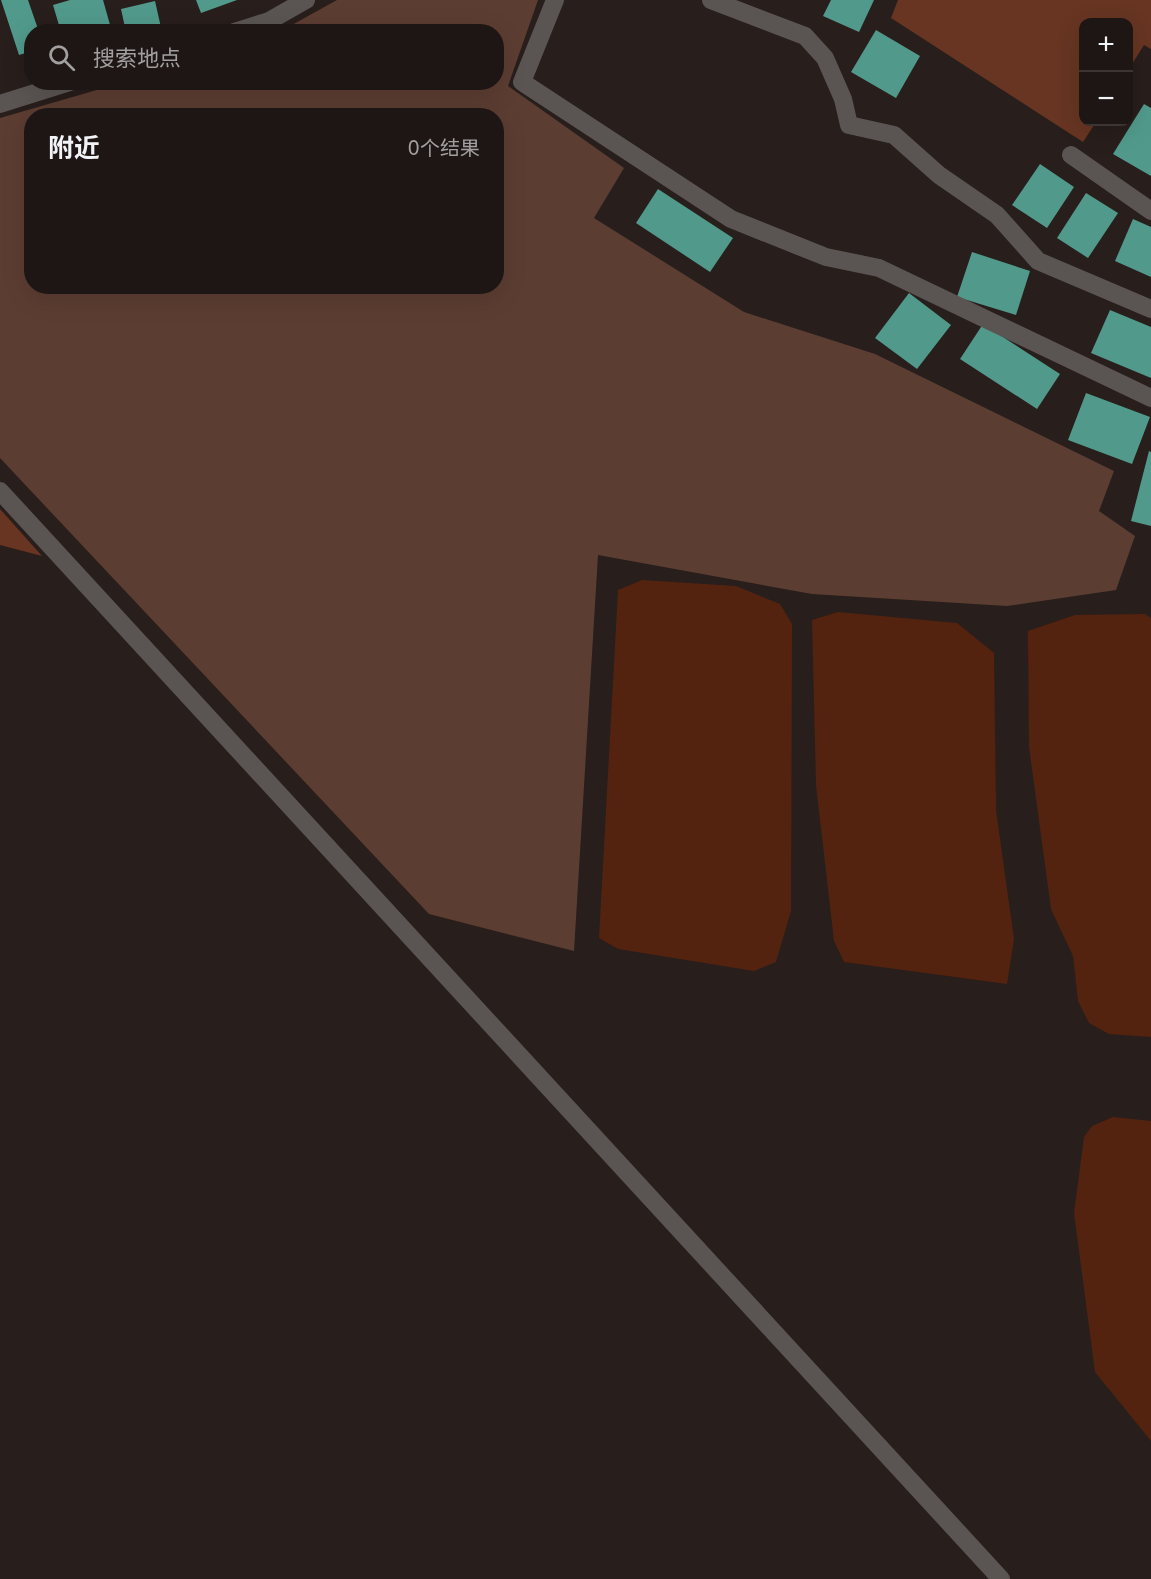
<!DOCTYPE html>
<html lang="zh">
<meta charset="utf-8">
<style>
:root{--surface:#1e1614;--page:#2b2322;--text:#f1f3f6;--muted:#a19fa0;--line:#3c3534}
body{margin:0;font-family:Overpass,"Noto Sans SC",sans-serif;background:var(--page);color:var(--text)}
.controls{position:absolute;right:18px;top:18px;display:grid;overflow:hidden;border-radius:12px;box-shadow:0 6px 24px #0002}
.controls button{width:54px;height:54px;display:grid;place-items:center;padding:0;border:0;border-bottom:2px solid var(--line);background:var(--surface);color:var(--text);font:30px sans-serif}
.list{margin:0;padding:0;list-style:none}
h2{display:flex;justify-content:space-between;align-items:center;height:78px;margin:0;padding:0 24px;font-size:26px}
h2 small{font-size:20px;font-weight:400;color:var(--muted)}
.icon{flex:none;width:33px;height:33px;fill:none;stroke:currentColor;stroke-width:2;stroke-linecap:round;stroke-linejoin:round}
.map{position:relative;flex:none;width:1151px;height:1579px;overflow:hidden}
.search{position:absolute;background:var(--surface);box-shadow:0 6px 24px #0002;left:24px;top:24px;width:480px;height:66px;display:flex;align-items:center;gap:15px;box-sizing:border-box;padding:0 21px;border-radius:24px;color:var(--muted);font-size:22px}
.panel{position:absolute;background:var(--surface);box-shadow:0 6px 24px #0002;left:24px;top:108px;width:480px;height:186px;border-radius:24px}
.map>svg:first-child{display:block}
.green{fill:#5c3d32;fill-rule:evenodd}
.forest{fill:#673522}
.water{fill:#532310}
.building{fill:#519a8b}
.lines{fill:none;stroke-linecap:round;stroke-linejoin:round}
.minor{stroke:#5a5553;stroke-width:18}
</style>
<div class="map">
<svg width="1151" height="1579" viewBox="0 0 1151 1579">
<rect width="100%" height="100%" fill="#281e1b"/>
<!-- green -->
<path class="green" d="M337,0H538L508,86L624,168L594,218L744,312L875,354L1114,471L1099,511L1135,536L1116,590L1007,606L812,594L598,555L574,951L429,914L0,458V118L121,83L496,82V32L281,31ZM32,116H496V286H32Z"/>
<!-- forest -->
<g class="forest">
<path d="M898,0H1151V49L1144,45L1129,69L1128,22H1084V122H1096L1083,142L891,18Z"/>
<path d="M0,509L42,556L0,545Z"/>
</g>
<!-- water -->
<g class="water">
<path d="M642,580L736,586L780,604L792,624L791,911L776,962L754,971L618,949L599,938L618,590Z"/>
<path d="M838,612L957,623L994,653L996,810L1014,939L1007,984L844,962L834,941L816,785L812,620Z"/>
<path d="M1145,614L1151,618V1037L1109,1034L1089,1023L1078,1001L1073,956L1051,909L1029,747L1028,631L1075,615Z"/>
<path d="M1113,1117L1151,1121V1441L1095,1372L1074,1213L1084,1137L1092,1126Z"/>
</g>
<!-- building -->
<g class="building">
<path d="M1,0H28L39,32H32V51L19,55Z"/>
<path d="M70,0H103L112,32H61L53,5Z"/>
<path d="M196,0H237L201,13Z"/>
<path d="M831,0H874L859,32L823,16Z"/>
<path d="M155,1L162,32H126L121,9Z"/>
<path d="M876,30L920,56L896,98L851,72Z"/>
<path d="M1144,104L1151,108V176L1113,154Z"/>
<path d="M1040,164L1074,187L1047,228L1012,205Z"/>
<path d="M658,189L733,238L710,272L636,223Z"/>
<path d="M1086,193L1118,213L1088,258L1057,238Z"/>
<path d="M1133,219L1151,227V277L1115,261Z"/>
<path d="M972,252L1030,271L1016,315L957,297Z"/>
<path d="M909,293L951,325L917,369L875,338Z"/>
<path d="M1110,310L1151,327V378L1091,353Z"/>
<path d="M983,324L1060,374L1037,409L960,359Z"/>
<path d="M1086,393L1150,417L1132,464L1068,440Z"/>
<path d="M1149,451L1151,452V526L1131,521Z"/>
</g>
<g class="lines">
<!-- minor -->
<g class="minor">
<path d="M555,0L522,82L731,219L826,257L879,268L1151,398"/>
<path d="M711,0L805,36L825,58L843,99L849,125L894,135L939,175L997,215L1038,261L1151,309"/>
<path d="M234,32L269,21L306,0"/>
<path d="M0,104L70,82"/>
<path d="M1071,155L1151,211"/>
<path d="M0,491L1001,1579"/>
</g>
</g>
</svg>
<div class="controls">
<button>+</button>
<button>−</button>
</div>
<div class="search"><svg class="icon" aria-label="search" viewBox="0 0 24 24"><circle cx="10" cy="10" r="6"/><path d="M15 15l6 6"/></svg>搜索地点</div>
<section class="panel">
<h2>附近<small>0个结果</small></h2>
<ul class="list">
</ul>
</section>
</div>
